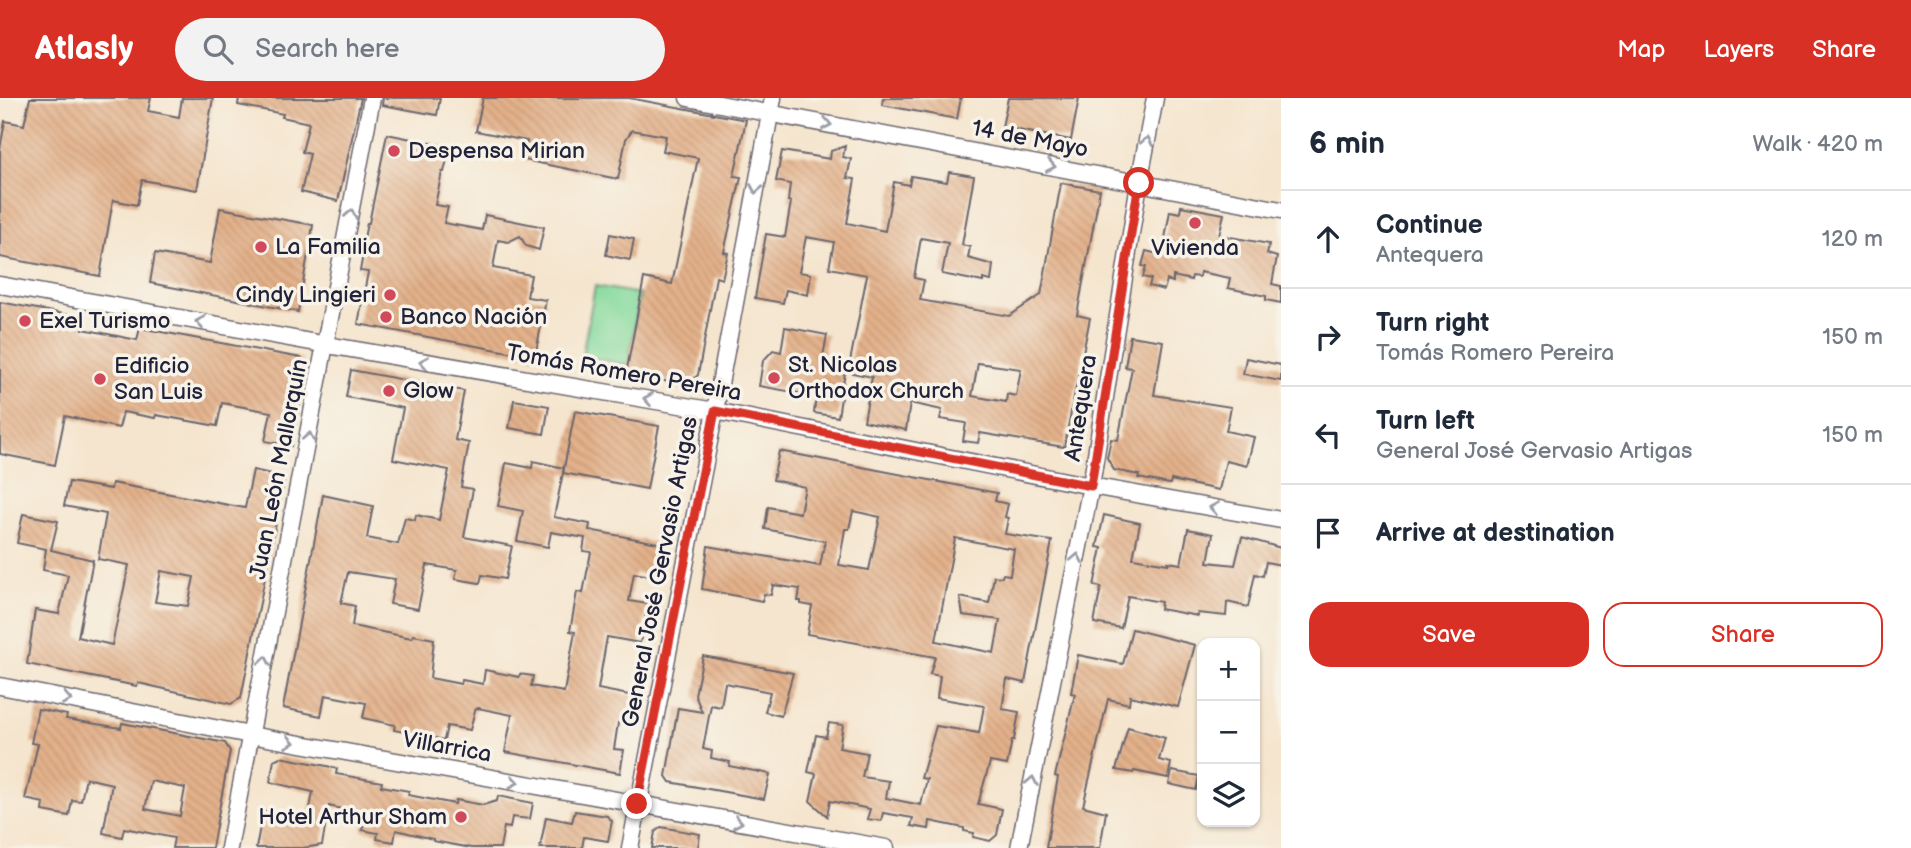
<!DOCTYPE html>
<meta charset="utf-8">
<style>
:root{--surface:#fff;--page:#f2f2f3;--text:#1f2937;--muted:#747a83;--line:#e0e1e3;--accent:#d93025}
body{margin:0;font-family:"Balsamiq Sans",sans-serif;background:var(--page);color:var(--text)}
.controls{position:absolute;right:21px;bottom:21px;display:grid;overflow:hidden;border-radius:14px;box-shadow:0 2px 5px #0004}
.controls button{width:63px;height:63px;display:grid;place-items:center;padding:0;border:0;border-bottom:2px solid var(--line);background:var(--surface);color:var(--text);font:35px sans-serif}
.stop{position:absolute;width:21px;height:21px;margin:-16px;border:5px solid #d93025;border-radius:50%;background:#fff}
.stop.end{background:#d93025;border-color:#fff;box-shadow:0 2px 7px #0008}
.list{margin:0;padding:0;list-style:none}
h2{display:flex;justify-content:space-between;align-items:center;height:91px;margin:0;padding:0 28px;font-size:30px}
h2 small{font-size:23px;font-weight:400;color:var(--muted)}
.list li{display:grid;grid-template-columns:46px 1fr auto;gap:21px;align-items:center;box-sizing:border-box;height:98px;padding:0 28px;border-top:2px solid var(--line)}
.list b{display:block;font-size:26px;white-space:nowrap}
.list p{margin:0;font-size:23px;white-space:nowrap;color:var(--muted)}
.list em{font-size:23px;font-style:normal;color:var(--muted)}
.actions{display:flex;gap:14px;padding:21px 28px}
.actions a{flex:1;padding:16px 0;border:2px solid var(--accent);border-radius:21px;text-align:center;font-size:24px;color:var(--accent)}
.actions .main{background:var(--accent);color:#fff}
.icon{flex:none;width:38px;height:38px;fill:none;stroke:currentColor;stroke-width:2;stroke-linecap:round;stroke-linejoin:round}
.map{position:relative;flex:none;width:1281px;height:750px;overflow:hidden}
header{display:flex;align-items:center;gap:42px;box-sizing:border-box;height:98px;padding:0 35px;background:var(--accent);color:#fff}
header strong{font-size:33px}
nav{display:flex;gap:38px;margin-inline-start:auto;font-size:24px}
.search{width:490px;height:63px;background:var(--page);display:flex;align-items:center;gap:18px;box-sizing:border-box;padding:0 24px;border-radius:38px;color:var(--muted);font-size:26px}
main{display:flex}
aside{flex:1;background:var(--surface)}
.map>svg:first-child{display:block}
.pitch{fill:#86da9d;stroke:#547e6c;stroke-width:2}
.building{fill:url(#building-back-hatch);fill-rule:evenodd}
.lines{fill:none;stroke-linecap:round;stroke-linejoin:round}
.street-casing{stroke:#6c666e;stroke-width:19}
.street{stroke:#fff;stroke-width:16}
.oneway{stroke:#9c9ca7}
.route{stroke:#d93025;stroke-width:9}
.poi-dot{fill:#d1495b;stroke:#f7f3e8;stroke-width:2.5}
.labels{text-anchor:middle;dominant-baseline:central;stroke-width:7;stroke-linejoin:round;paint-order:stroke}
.street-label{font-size:23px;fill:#22223b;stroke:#f7f3e8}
.poi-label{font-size:23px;fill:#22223b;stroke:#f7f3e8;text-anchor:start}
</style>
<header>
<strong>Atlasly</strong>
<div class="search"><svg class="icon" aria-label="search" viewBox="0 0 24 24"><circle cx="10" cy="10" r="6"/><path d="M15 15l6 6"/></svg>Search here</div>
<nav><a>Map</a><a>Layers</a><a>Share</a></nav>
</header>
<main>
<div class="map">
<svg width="1281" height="750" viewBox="0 0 1281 750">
<defs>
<pattern id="building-back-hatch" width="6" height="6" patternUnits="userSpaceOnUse" patternTransform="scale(1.75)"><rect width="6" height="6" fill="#e3b18a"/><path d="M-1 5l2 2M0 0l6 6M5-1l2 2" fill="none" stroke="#c29878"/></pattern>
</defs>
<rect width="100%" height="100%" fill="#f7f3e8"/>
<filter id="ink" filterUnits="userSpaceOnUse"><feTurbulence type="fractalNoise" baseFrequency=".0143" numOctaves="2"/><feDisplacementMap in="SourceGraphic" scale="14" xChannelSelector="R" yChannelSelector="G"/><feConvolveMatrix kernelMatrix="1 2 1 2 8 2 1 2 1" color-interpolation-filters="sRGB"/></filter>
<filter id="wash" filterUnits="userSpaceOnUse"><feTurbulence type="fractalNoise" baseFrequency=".00686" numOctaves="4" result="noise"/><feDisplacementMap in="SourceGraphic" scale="28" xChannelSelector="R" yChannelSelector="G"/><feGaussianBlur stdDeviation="1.57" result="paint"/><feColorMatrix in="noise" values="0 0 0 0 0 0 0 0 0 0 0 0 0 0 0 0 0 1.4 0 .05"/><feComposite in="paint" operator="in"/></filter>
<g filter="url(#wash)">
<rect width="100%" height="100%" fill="#f5e5ce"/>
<!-- pitch -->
<path class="pitch" d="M595,188L640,196L628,267L582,258Z"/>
<g id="blocks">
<!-- building -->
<g class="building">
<path d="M30,0H151L148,13L179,19L182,0H213L197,92L142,82L137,107L113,102L100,178L0,159V51L5,23L24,27Z"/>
<path d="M239,0H361L338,103L301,94L310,56L302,54L309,25L282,19L283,16L238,7Z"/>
<path d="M383,0H440L437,17L382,7Z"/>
<path d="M483,0H629L746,22L734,78L741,79L724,154L728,155L722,181L716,179L698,277L686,287L626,276L644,180L672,186L698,60L663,53L666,38L632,32L626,41L618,81L524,62L527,43L476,33Z"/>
<path d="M883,0H961L957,21L882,7Z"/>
<path d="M1008,0H1079L1071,42L1002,29Z"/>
<path d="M387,36L450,49L444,74H442L435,107L448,109L444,125L482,132L485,117L544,129L539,152L526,148L520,138L508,144L498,142L493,170L531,177L527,199L546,202L535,259L358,226L368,174L360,173L364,151H362L367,125H369Z"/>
<path d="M845,48L843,59L851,61L847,80L855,81L847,125L885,133L894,84L909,87L911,78L947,84L949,74L974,78L962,147L970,149L968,160L993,167L991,183L983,181V184L942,176L948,145L921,140L914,180L924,182L920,202L1009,218L1041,197L1061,85L1100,92L1077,217L1090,220L1064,349L980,335L978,345L963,343L966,325L940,321L942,312L910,305L906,332L864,323L872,279L848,274L867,177L829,170L834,144L806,139L799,174L811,176L808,197L786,192L783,205L755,200L766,136L785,139L791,104L788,103L790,86L776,83L782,53L830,61L831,53ZM978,265L1021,271L1016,298L1007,296L1006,304L972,298Z"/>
<path d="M1181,108L1224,116L1219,137L1269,146L1267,156L1277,159L1272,186L1281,188V205L1266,202V198L1228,190L1230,180L1200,174L1199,179L1192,178L1191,182L1173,178V184L1167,182L1164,192L1149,188L1151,181L1143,179L1146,169L1142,168L1146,153L1162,157L1170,113L1180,115Z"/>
<path d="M220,110L313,127L298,214L150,185L155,155L210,165Z"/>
<path d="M610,136L634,141L630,162L606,157Z"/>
<path d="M0,204L85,220L83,231L137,242L140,230L301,260L307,271L291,348L265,343L271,314L222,305L217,328L156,317L155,320L123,314L119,330L65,318L55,367L0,356Z"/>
<path d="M785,229L827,237L822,264L846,268L838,319L814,315L816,298L759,288L763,263L773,252L781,254Z"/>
<path d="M1130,238L1163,243L1154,297L1231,309L1226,333L1254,339L1247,368L1226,363L1219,392L1171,382L1170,386L1138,380L1139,377L1114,372L1107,360L1111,341L1118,342L1132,270L1125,269Z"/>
<path d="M1246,260L1281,267V283L1243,276Z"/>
<path d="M351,272L464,293L455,342L469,345L461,389L473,391L464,439L512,448L505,481L482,477L480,485L455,481L457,472L427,467L418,511L390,506L395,481L348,474L341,505L355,508L352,528L412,540L413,537L434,541L430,580L461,586L462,582L483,586L485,572L519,579L520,576L533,578L531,588L564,594L575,534L570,533L577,494L583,495L591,454L583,453L585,440L551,434L548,449L517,443L523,413L498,408L506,365L532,370L533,363L564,370L554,419L590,426L589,432L663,446L656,479L634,475L629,503L648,506L640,545L607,539L598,591L634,598L629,626L618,625L614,651L624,652L620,675L505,654L512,617L478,610L475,612L470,632L447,628L444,642L394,632L395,627L363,620L366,605L325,597L321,618L283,610L323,397L373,408L367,440L398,446L405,420L415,422L416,417L439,422L449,372L393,361L403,310L346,299Z"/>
<path d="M514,302L549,308L544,336L509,330Z"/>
<path d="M575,313L659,328L647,391L563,375Z"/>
<path d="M779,353L997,395L995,403L1008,406L1005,419L1008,420L1005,436L1052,443L1025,585L1007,581L1002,611L1019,614L1014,642H1012L1007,667L990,664L978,706L1002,711L997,737L990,743L973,739L974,735L964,733V730L930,723L929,731L911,728L913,720L883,715L881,723L867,721L870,711L830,703L827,718L810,703L816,676L808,674L816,637L826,639L829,625L843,627L839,650L867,655L862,679L889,683L886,700L921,707L927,681L921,680L936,628L979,635L984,608L937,600L940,578L930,576L935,559L807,536L812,508L801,506V503H798L800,491L773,487L771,497L764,496L762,503L702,491L708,448L820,468L825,443L765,431L768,409L800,415L805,389L773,382ZM853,413L880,419L869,472L839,467L845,431H849ZM955,440L1014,451L1010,477L1003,476L1002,479L994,478L989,505L960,499L963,517L1000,522L994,555L936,543Z"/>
<path d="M253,372L285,379L241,600L231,606L138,585L137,588L27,566L35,512L59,516L68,477L43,472L46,451L17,445L23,416L58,423L51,452L93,462L78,539L112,547L129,467L98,461L106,416L64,408L69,384L111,391L112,385L245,410ZM161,473L194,479L188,508L155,504Z"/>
<path d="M1104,417L1140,425L1133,460L1168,466V464L1181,466L1188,431L1213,436L1208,464L1235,467L1242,439L1281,450V467L1266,464L1263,478L1255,476L1248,509L1227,504L1226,518L1198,515V518L1160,511L1161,504L1128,498L1121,530L1094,525L1101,489L1094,488L1102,450L1097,449Z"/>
<path d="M1132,531L1195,547L1178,609L1130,598L1129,606L1108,601L1083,708L1106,714L1100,750H1046L1058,679L1055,678L1075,596L1071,595L1078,557L1123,566Z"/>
<path d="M703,558L793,575L781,618L765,614L770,594L725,585L721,609L711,607L703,651L712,653L711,660L730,664L729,668L770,676L764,701L670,684L666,678L678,610L702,614L695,597Z"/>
<path d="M38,611L67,617L66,621L121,630L122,625L225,645L230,653L212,750H172L174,740L124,730L122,739L103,735L112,686L86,680L81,703L72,702L69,718L43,713L44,705L25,701L38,646L31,645ZM151,683L185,690L180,718L145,711Z"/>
<path d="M1128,629L1165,640L1159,662L1171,665L1168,680L1134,673L1133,675L1116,672Z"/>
<path d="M280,659L327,668L337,671L336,676L382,684L381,688L409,693L408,697L455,706L456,702L483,707L497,703L498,698L533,705L530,721L512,719L510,730L504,729L500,750H471L433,743V741L396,732L394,744L377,741L378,735L362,732L366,717L329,708L322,747L303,750H256L263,713L308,721L313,694L270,684L274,662Z"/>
<path d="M1172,673L1199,678L1196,692L1169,686Z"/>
<path d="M575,713L607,718L612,723L608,743L584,739L582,750H540L546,719L572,724Z"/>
<path d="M661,729L700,736L698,750H652L655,734Z"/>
</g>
</g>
</g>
<g filter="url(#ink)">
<use href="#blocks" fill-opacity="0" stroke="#6c666e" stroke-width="2"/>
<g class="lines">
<!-- street casing -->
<g class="street-casing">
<g id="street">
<path d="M688,0L1281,112"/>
<path d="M0,187L327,247L715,313L1091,388L1281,422"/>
<path d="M0,588L250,637L886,750"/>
<path d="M229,750L372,0"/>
<path d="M630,750L715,313L773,0"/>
<path d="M1019,750L1091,388L1139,85L1155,0"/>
</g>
</g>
<!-- street -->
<use href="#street" class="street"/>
</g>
<!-- one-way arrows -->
<defs><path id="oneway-chevron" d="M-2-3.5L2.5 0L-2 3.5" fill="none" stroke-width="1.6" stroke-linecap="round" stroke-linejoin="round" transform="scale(1.75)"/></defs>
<g class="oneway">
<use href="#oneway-chevron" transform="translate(827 26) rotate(11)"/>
<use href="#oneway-chevron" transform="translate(1147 43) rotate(-79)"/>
<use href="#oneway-chevron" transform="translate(1051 68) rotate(11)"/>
<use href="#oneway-chevron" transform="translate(756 91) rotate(100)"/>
<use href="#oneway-chevron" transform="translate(351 116) rotate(-80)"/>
<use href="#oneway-chevron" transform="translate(200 224) rotate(-170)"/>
<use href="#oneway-chevron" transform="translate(424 264) rotate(-170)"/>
<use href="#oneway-chevron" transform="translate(648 301) rotate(-170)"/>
<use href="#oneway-chevron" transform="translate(309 339) rotate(-79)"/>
<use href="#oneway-chevron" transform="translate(1214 410) rotate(-170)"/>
<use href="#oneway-chevron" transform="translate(1077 460) rotate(-79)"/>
<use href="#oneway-chevron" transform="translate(265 563) rotate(-79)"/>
<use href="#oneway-chevron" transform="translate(67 601) rotate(11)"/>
<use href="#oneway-chevron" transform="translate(290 644) rotate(10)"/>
<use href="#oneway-chevron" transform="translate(1032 683) rotate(-79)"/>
<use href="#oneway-chevron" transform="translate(514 684) rotate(10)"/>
<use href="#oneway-chevron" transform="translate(738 724) rotate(10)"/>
</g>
</g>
<g class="lines" filter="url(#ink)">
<!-- route -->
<path class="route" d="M637,706L715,313L1091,388L1139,85"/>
</g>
<!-- markers -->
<g class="poi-dot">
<circle cx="394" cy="53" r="7"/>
<circle cx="1195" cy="125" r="7"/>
<circle cx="261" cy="149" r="7"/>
<circle cx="390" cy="197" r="7"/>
<circle cx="386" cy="219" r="7"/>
<circle cx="25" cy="223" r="7"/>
<circle cx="774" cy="280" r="7"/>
<circle cx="100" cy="281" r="7"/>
<circle cx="389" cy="293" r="7"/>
<circle cx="461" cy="719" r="7"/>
</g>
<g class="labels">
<!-- street labels -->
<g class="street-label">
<text transform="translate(1030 41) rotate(11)">14 de Mayo</text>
<text transform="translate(624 275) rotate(10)">Tomás Romero Pereira</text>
<text transform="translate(1081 310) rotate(-81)">Antequera</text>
<text transform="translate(279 371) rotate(-79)">Juan León Mallorquín</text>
<text transform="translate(660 474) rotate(-79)">General José Gervasio Artigas</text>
<text transform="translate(447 649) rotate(10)">Villarrica</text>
</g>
<!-- poi labels -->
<g class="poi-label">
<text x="408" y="53">Despensa Mirian</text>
<text x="275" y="149">La Familia</text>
<text x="1195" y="150" text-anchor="middle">Vivienda</text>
<text x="376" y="197" text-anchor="end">Cindy Lingieri</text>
<text x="400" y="219">Banco Nación</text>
<text x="39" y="223">Exel Turismo</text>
<text x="788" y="267">St. Nicolas<tspan x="788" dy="26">Orthodox Church</tspan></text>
<text x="114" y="268">Edificio<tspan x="114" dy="26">San Luis</tspan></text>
<text x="403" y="293">Glow</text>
<text x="447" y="719" text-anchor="end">Hotel Arthur Sham</text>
</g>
</g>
</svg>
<div class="controls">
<button>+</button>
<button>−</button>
<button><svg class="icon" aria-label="layers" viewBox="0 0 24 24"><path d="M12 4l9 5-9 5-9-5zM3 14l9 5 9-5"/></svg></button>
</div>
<div class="stop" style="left:1139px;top:85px"></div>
<div class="stop end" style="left:637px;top:706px"></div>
</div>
<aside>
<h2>6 min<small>Walk · 420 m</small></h2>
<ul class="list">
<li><svg class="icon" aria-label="ahead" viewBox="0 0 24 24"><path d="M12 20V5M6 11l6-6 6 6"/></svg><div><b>Continue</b><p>Antequera</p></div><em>120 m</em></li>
<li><svg class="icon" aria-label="right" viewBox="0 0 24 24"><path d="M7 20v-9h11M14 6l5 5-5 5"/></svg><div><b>Turn right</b><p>Tomás Romero Pereira</p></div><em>150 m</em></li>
<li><svg class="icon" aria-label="left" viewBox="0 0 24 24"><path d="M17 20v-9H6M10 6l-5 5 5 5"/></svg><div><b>Turn left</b><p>General José Gervasio Artigas</p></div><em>150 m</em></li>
<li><svg class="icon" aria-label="arrive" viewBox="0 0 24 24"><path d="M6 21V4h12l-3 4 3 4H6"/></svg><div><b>Arrive at destination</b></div></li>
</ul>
<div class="actions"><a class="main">Save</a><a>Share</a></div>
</aside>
</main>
